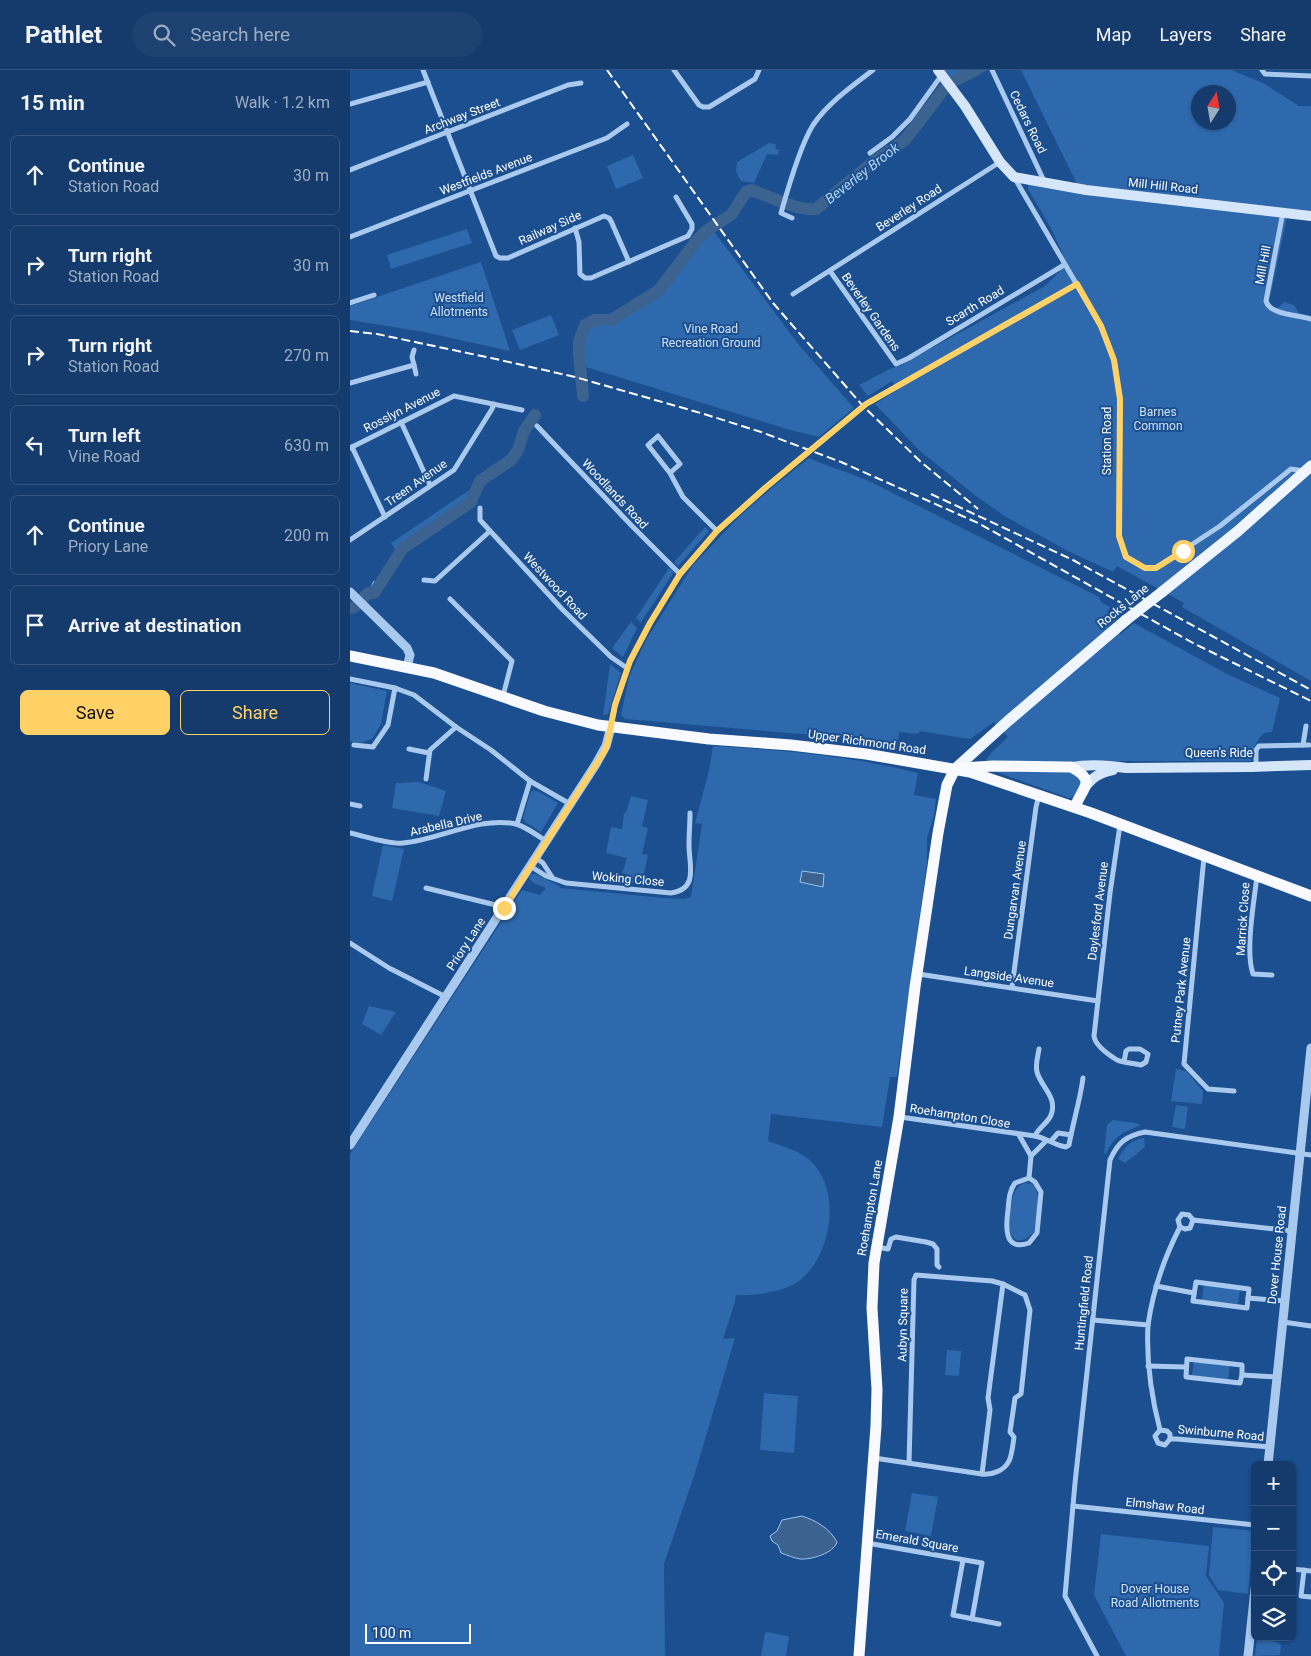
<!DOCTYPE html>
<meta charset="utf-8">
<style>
:root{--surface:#143b6b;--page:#1d4271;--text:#f1f3f6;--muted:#9dadc1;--line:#33557e;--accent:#ffd166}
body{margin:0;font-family:Roboto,sans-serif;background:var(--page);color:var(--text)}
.controls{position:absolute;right:15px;bottom:15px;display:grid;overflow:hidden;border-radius:8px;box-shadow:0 1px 4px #0004}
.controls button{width:45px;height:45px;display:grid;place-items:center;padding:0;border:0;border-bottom:1px solid var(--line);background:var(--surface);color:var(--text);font:25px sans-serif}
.compass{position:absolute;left:841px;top:15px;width:45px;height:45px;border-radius:50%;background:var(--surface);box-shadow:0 1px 4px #0004;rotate:11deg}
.scale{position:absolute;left:15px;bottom:12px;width:106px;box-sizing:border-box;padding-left:5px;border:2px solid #fff;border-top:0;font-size:14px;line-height:18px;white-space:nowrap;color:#fff;-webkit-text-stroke:4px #1b4f8f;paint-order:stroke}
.stop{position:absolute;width:15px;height:15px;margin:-11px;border:4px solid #ffd166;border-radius:50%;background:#fff}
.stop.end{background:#ffd166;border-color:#fff;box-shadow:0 1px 5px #0008}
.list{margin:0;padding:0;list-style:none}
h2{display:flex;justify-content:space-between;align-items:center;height:65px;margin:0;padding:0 20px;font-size:21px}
h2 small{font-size:16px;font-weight:400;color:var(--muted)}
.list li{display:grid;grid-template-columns:32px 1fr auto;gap:15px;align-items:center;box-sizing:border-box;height:80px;margin:0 10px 10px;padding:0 10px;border:1px solid var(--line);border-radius:8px}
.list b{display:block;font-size:19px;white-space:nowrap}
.list p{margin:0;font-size:16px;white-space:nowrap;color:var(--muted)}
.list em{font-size:16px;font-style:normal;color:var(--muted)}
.actions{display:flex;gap:10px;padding:15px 20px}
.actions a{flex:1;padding:11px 0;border:1px solid var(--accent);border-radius:8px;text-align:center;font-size:18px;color:var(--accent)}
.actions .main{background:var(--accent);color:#111}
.icon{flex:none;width:28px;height:28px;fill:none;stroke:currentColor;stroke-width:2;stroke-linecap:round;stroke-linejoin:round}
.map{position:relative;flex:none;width:961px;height:1586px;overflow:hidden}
header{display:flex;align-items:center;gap:30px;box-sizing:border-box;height:70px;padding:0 25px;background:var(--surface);border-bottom:1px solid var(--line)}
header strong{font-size:24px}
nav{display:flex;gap:28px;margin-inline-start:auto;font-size:18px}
.search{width:350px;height:45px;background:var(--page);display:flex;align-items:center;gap:12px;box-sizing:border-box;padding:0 18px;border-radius:28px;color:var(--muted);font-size:19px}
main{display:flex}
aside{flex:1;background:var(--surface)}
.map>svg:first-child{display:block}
.green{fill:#2e69ad;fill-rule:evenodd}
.water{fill:#3c6290;stroke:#9cc4f0}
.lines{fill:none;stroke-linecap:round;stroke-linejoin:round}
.stream{stroke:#9cc4f0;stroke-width:2}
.river{stroke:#3c6290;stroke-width:12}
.minor{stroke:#a9c9ee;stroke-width:5}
.tertiary{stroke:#a9c9ee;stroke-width:9}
.secondary{stroke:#d6e6fa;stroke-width:10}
.primary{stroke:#f0f6ff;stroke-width:11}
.trunk{stroke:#f8faff;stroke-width:11}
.rail{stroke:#fff;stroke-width:2;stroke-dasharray:9 4;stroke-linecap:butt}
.primary-bridge{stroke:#f0f6ff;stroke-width:11}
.route{stroke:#ffd166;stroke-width:6}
.labels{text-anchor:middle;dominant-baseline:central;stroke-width:4;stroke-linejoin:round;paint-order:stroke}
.street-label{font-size:12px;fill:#fff;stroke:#1b4f8f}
.park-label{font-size:12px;fill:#cfe3fa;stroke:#1b4f8f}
.water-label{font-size:14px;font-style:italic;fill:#b5d3f5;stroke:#1b4f8f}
</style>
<header>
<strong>Pathlet</strong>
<div class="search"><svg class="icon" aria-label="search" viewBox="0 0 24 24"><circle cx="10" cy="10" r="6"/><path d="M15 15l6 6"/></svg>Search here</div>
<nav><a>Map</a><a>Layers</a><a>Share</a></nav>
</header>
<main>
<aside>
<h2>15 min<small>Walk · 1.2 km</small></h2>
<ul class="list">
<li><svg class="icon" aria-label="ahead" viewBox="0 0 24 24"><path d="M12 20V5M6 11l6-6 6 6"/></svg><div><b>Continue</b><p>Station Road</p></div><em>30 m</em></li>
<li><svg class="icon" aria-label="right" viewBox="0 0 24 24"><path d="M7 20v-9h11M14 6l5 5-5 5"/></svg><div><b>Turn right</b><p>Station Road</p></div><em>30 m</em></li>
<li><svg class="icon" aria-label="right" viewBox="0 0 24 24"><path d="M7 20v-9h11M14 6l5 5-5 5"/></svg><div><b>Turn right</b><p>Station Road</p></div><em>270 m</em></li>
<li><svg class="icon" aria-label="left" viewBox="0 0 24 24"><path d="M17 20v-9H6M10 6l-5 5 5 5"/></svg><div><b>Turn left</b><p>Vine Road</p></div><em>630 m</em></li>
<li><svg class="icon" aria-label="ahead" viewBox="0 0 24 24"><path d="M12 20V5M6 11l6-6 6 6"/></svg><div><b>Continue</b><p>Priory Lane</p></div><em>200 m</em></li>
<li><svg class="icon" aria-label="arrive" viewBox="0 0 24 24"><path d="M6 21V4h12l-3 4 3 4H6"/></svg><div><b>Arrive at destination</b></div></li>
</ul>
<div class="actions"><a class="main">Save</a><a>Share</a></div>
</aside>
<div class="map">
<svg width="961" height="1586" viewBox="0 0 961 1586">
<rect width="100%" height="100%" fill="#1b4f8f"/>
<!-- green -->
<g class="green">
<path d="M594,0H638L604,16Z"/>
<path d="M671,0H881L913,13L949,36H961V150L937,147L919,232L924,237L928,238L934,232L944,235L949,243L961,246V611L832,537L834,533L767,496L763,502L718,481L656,447L626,426L570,381L525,334L547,320L542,311L518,326L509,315L540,299L549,296L695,216L717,194L701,158L678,119V115L682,114L726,122V112ZM848,22H878V52H848Z"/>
<path d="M419,73L426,74L425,79L429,80L428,85L417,84L404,113L391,111L386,101L387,92Z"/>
<path d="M283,85L293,108L266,119L257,96Z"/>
<path d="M117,159L122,173L41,199L37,185Z"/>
<path d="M363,160L449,275L504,338L469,367L440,360L233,296C232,284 229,265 241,256C246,251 253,256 259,255C264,254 306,227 311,222C326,209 345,167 363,160Z"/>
<path d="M131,192L160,281L74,262L0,250V236Z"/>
<path d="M201,245L209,265L170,280L162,260Z"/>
<path d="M459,388C479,397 501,403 521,412L749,527L751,532L760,537L757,542L768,548L758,557L771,564L784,553L877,604L930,628L922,662L914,663C906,670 903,680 901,691H638L636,690L642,682L658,667L644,652L620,669L570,661L567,664L549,662L547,679H543L537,673L522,670L275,649L271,645L279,607L296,570L343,495L391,445L423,417Z"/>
<path d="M124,417L120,431L45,480L41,473Z"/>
<path d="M355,457L359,461L328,496L324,492Z"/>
<path d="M319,498L324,502L291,552L286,548Z"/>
<path d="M281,552L287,558L273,587L262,578Z"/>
<path d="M260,594L271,603L258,644L253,645Z"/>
<path d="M0,613L37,621L31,654L22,669L9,673L0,671Z"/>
<path d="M363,676C431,680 501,686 568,703L564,725L586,729L584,745L577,768V793L547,1007H540L532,1057L421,1044L418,1071C431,1076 445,1079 457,1088C493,1116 483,1185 449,1211C435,1222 403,1226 386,1225L385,1232L373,1269L385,1268L345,1403L314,1494L315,1586H0V1084L172,820L190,825L196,818C189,815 181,814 179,807L182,804H186L209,816L210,818L314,828L334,829L341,827L352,754L345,753L359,701Z"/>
<path d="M644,701L725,702L731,711L730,718L723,727L719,728Z"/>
<path d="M69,712L96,721L89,746L42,738L46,713Z"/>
<path d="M183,720L189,722L208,733L191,762L175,752L173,748L180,724Z"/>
<path d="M281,726L298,730L292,756L298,758L292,784L298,785L292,812L305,815L275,812L277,804L272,803L277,788L256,783L261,757L272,759L274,743H276Z"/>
<path d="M33,775L54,779L42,831L22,826Z"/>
<path d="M19,936L46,942L31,965L12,954Z"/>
<path d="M826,999L836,1001L853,1021L852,1034L821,1031Z"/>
<path d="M826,1035L838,1037L835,1059L822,1057Z"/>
<path d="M763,1050L785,1053L791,1055C775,1062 764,1065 756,1084L754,1083L757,1055Z"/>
<path d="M794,1068L795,1077L775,1093L768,1089C774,1077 781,1070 794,1068Z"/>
<path d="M674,1113C676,1113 679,1113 682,1114C693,1119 685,1152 684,1162C675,1172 662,1175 659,1159C661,1144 658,1120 674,1113Z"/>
<path d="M854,1215L890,1220L888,1234L852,1230Z"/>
<path d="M597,1280L611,1281L609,1306L595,1305Z"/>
<path d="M844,1291L880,1295L878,1310L842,1305Z"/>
<path d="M414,1323L448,1326L444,1383L410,1380Z"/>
<path d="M562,1423L588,1427L581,1466L555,1461Z"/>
<path d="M863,1457L904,1461L898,1524L868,1520L859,1505Z"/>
<path d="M751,1464L859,1476L856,1506L874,1533L869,1586H776L744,1525Z"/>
<path d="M417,1562L438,1566L439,1567L436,1586H411L415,1563Z"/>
<path d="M907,1568L927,1572L931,1575L930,1585L905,1586Z"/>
</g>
<!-- water -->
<g class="water">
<path d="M452,801L474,804L473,817L450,812Z"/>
<path d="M452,1446C467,1451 479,1458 487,1472C484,1483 461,1490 450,1489C444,1488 437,1485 431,1483L428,1475L422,1471L420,1466L427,1461L432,1450Z"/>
</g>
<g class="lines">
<!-- stream -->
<g class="stream">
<path d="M235,255V250"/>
<path d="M19,523L24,512"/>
</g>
<!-- river -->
<g class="river">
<path d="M604,11L626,0"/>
<path d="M233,326L229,285V271L235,255L244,250H261L309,220L347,170L356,161L381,145L396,122L401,120C419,126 447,141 466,139L522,93L555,70L594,19"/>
<path d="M14,527L19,523H24L53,478L121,432L130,411L161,390L168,380L174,361L185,345"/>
<path d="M2,538L6,536"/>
</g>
<!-- minor -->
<g class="minor">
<path d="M73,0L146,186L150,188H158L254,146L259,148L261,151L279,192"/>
<path d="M324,0L349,35L353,37H359L405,9L409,0"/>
<path d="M642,0L695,113"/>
<path d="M912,0L915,4L961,6"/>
<path d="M0,34L78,12"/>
<path d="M520,83L542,67L560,49L591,6"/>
<path d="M0,100L218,15L231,13"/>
<path d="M664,107L751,256L764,290L770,329L769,466L776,487L795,498H806L870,456L941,399L954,401"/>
<path d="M933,142L916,231C920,245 948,245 961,249"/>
<path d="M442,148L431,143C438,118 450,76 463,55C478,33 502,16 523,0"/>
<path d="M225,158L229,172L230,204L235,208H241L338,166L342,159V154L326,127"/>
<path d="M0,167L257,68L277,54"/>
<path d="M480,201L546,294L559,288L714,195"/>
<path d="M443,224L650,92"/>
<path d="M0,233L24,225"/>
<path d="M64,295L62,287L64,280"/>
<path d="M0,313L64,295L66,304"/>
<path d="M51,352L80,415"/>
<path d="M187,356L281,455L330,504"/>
<path d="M2,377L35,447"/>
<path d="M0,378L104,326L172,340"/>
<path d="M320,403L298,375L308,366L330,394L320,403L333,427L367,461"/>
<path d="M130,438V450L212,539L261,587L277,598"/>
<path d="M0,470L104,400L142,339L144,334"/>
<path d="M74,510L85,511L140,461"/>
<path d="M100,529L162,591L153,626"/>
<path d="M0,609L45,618L64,625L106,657L141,680L180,711L220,734"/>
<path d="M261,657L265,635L280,591L300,553L330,504L367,461L415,418L516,334L727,214"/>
<path d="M4,675L23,677L38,655L45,618"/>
<path d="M953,675L956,656"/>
<path d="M59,679L79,683"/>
<path d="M906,697V680L909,676L959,675"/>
<path d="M76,709L80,680L106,657"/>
<path d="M0,734L10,736"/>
<path d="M167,754L180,711"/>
<path d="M770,755L760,823L744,966C745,976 759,985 767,990C773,993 784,993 791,995L796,992L798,984L790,979H779L776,981L774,992"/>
<path d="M0,763C14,766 40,775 53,773C90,770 128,746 166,754C176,757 187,765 196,771"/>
<path d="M854,787L834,994L858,1019L884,1021"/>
<path d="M186,788L193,793L202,807"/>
<path d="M180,796L196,806L216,813L321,823C349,819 339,795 339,775C339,764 340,753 340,743"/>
<path d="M907,806C904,832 895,881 903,904L922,905"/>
<path d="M76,818L150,836L154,838"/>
<path d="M0,873L39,898L96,927"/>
<path d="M568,904L748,931"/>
<path d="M662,917L686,737L689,725"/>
<path d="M550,1047L685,1066C696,1068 704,1075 716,1077L719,1075C723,1052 730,1031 733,1008"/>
<path d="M669,1065L681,1086"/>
<path d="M685,1066C688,1058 698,1053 701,1045C708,1027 691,1017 687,1002C685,995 688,986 689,979"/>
<path d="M701,1071L708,1063L721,1065"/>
<path d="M679,1108L685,1112L691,1122L687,1163L679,1173C653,1182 656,1155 658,1140C659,1130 659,1121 665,1113Z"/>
<path d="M679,1108L681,1086L696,1071"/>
<path d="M843,1150L942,1161"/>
<path d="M830,1157L828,1150L832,1144L839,1145L843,1150"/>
<path d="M830,1157L835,1159L840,1158L843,1150"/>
<path d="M527,1177L538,1179L541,1169L546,1167L576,1172L583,1174L587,1179V1195L589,1197"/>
<path d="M846,1212L899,1219L897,1238L843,1231Z"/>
<path d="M653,1214L675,1225L680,1240L671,1324L665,1328L660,1362L664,1367C663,1374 662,1385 659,1391C654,1401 642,1405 632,1404L640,1340L638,1328Z"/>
<path d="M806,1216L844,1223"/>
<path d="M898,1228L935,1231"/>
<path d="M743,1250L798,1255C796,1291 801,1325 810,1360L805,1366L808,1373L815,1375L820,1369H827L920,1377"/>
<path d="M933,1252L961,1256"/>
<path d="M798,1255C803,1220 814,1188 830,1157"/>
<path d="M837,1289L892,1295V1305L890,1313L836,1307Z"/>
<path d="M798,1296L835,1297"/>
<path d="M892,1305L927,1307"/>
<path d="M810,1360L817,1361L820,1364V1369"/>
<path d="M524,1388L632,1404"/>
<path d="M559,1393L564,1210L566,1205L642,1211L653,1214"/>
<path d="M723,1436L905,1455"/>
<path d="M517,1473L632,1493L622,1549"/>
<path d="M613,1490L603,1545L649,1554"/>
<path d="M942,1499L961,1501"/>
<path d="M954,1500L951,1526L961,1527"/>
<path d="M747,1586L715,1526L725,1413L760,1090C768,1072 776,1066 795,1062L961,1085"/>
</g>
<!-- tertiary -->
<g class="tertiary">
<path d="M0,522L57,578L60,585L57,597"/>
<path d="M0,1075L246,694L256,676L261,657"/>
<path d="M918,1395L961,978"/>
<path d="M898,1586L905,1519"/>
</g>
<!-- secondary -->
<g class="secondary">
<path d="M588,0L615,36L650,92L664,107L736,120L961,146"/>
<path d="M721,697C739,694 758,695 776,698L901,697L961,695"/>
<path d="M735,717C743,707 749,703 763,700"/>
</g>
<!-- primary -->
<g class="primary">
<path d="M812,522L888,461L961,396"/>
<path d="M605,699L658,651L776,550"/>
</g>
<!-- trunk -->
<g class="trunk">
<path d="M0,586L84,603L194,641L248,655L359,669L441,675L516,684L620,702L741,743L961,826"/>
<path d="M612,698L643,696L721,697C747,711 733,716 725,737"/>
<path d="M509,1586L526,1356L527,1319L522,1238L524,1193L549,1047L565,917L588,763L597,715L605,699"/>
</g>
<!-- rail -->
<g class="rail">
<path d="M257,0L423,233L513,336L571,392L628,439"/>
<path d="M0,261L27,264L141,288L225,307L354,344L411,362L491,392L628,453L843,573L961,631"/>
<path d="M581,424L723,490L961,620"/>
</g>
<!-- primary-bridge -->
<path class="primary-bridge" d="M776,550L812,522"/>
</g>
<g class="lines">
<!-- route -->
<path class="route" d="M154,838L254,682L257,675L265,635L280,591L300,553L330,504L367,461L415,418L516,334L727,214L751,256L764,290L770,329L769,466L776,487L795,498H806L833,481"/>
</g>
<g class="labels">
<!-- street labels -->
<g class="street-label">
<text transform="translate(112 46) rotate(-21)">Archway Street</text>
<text transform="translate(678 52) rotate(64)">Cedars Road</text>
<text transform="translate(136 104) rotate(-21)">Westfields Avenue</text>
<text transform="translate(813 116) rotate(6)">Mill Hill Road</text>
<text transform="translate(559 138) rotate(-33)">Beverley Road</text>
<text transform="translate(200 158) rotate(-24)">Railway Side</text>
<text transform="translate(913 195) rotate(-79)">Mill Hill</text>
<text transform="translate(625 236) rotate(-31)">Scarth Road</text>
<text transform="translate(521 242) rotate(55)">Beverley Gardens</text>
<text transform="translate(52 340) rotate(-27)">Rosslyn Avenue</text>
<text transform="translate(757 371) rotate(-90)">Station Road</text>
<text transform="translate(66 413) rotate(-35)">Treen Avenue</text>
<text transform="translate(265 424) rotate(47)">Woodlands Road</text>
<text transform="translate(205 516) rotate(47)">Westwood Road</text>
<text transform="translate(773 536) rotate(-39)">Rocks Lane</text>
<text transform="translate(517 672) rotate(8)">Upper Richmond Road</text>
<text x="869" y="683">Queen's Ride</text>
<text transform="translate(96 754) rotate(-13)">Arabella Drive</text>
<text transform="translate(278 809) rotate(5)">Woking Close</text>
<text transform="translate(665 820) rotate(-82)">Dungarvan Avenue</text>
<text transform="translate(748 841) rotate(-83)">Daylesford Avenue</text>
<text transform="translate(893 849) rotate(-86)">Marrick Close</text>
<text transform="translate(116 874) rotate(-57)">Priory Lane</text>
<text transform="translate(659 907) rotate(8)">Langside Avenue</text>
<text transform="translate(831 920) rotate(-84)">Putney Park Avenue</text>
<text transform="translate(610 1046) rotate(9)">Roehampton Close</text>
<text transform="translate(520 1138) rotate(-80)">Roehampton Lane</text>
<text transform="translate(927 1185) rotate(-84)">Dover House Road</text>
<text transform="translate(734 1233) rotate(-84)">Huntingfield Road</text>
<text transform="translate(553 1255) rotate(-89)">Aubyn Square</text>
<text transform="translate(871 1363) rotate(5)">Swinburne Road</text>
<text transform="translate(815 1436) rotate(6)">Elmshaw Road</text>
<text transform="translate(567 1471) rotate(10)">Emerald Square</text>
</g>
<!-- park labels -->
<g class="park-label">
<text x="109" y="228">Westfield<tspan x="109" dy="14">Allotments</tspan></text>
<text x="361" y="259">Vine Road<tspan x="361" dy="14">Recreation Ground</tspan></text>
<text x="808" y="342">Barnes<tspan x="808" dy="14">Common</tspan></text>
<text x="805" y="1519">Dover House<tspan x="805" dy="14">Road Allotments</tspan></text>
</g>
<!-- water labels -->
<g class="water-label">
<text transform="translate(512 103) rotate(-38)">Beverley Brook</text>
</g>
</g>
</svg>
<div class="controls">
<button>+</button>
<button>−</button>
<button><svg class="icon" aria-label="locate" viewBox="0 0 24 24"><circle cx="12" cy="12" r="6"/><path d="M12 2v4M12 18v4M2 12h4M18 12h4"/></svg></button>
<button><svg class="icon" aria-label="layers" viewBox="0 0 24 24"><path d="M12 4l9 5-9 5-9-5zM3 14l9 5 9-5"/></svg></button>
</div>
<svg class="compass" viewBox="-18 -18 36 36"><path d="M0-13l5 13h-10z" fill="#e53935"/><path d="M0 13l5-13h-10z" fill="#9dadc1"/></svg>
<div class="scale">100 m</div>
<div class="stop" style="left:833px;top:481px"></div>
<div class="stop end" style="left:154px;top:838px"></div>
</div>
</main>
